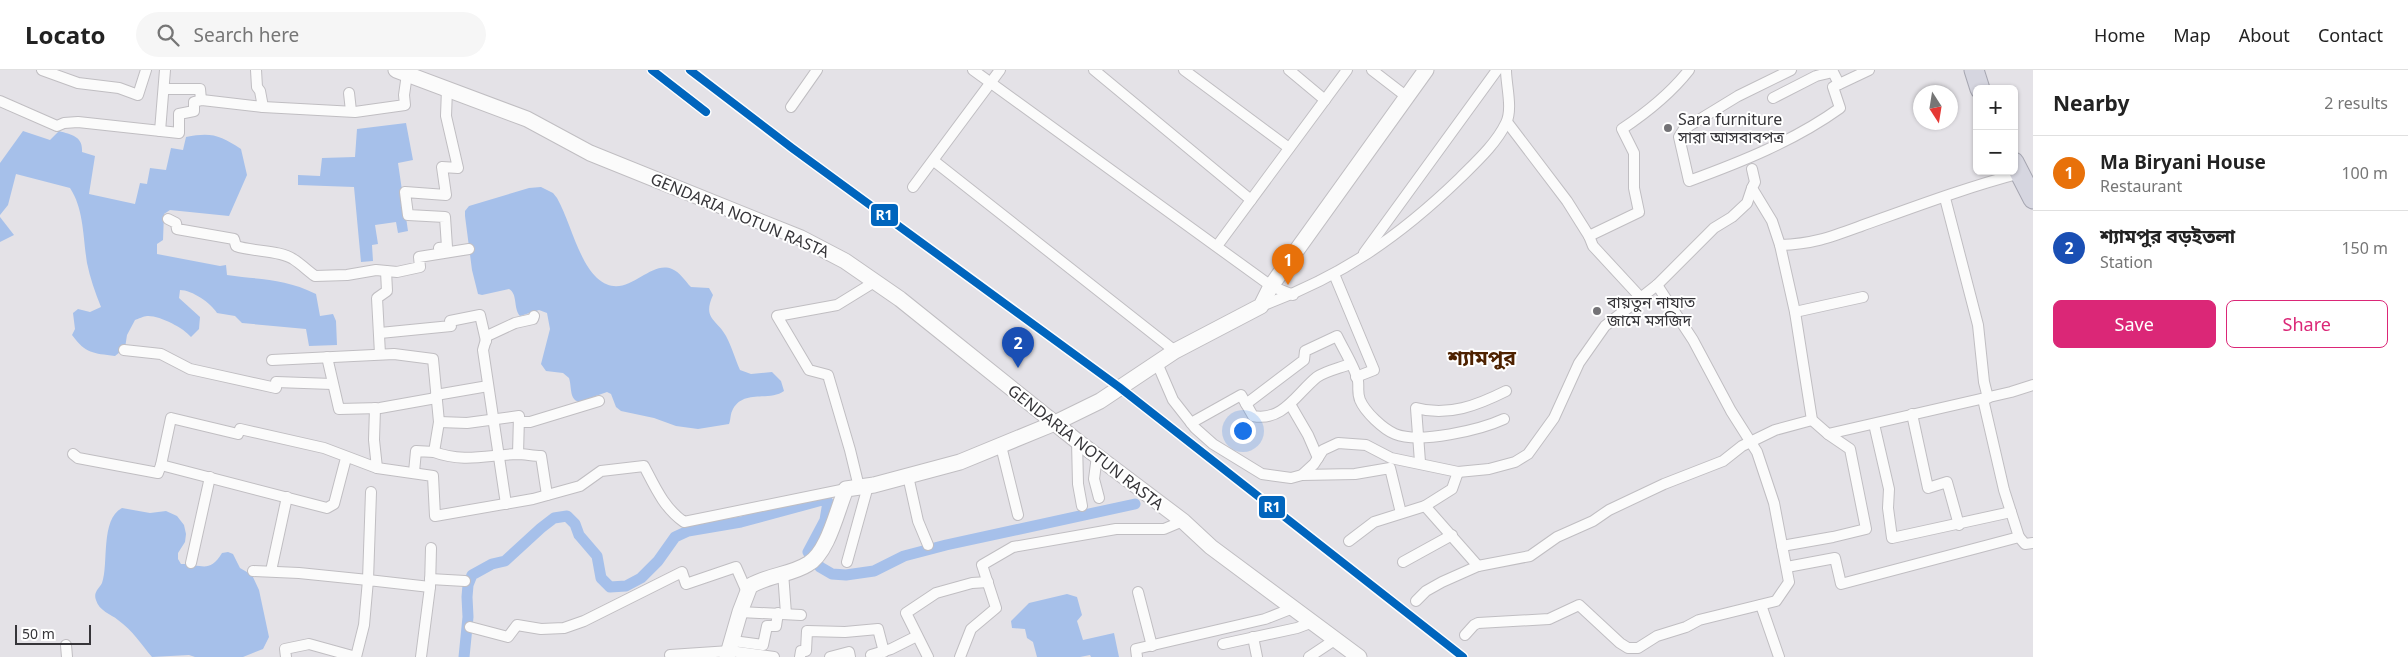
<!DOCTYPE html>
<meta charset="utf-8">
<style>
:root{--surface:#fff;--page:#f6f6f6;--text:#222;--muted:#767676;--line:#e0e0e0;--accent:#db2777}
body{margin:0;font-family:"Noto Sans","Noto Sans Bengali",sans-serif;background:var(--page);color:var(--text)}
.controls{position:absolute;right:15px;top:15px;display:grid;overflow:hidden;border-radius:8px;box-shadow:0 1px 4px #0004}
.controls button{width:45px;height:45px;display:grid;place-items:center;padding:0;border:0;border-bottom:1px solid var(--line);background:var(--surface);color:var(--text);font:25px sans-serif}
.compass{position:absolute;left:1913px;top:15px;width:45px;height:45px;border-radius:50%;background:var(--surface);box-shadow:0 1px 4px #0004;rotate:168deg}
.scale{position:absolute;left:15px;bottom:12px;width:76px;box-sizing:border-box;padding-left:5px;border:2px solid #363539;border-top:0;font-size:14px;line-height:18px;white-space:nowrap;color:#363539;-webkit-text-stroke:4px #fff;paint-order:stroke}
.you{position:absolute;left:1242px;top:360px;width:18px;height:18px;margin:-12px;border:4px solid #fff;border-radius:50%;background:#1a73e8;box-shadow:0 0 0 8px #1a73e833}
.badge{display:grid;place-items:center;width:32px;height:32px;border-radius:50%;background:var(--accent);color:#fff;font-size:16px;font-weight:700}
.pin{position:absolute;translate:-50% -41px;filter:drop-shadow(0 1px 2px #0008)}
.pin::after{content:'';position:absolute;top:26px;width:18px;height:15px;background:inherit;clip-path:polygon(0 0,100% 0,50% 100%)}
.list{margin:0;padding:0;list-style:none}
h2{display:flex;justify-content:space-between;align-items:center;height:65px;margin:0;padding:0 20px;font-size:21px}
h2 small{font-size:16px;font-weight:400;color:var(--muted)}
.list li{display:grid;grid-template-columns:32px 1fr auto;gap:15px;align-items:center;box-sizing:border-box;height:75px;padding:0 20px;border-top:1px solid var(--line)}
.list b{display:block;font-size:19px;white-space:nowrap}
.list p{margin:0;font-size:16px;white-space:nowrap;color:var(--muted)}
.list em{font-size:16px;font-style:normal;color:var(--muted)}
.actions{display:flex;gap:10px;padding:15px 20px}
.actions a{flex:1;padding:11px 0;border:1px solid var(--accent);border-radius:8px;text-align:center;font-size:18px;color:var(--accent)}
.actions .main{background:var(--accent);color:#fff}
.icon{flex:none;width:28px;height:28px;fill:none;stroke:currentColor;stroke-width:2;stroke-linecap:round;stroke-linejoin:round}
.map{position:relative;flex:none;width:2033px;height:587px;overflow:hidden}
header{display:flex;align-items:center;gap:30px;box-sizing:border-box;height:70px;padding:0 25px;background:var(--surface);border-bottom:1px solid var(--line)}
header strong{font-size:24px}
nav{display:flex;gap:28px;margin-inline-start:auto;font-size:18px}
.search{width:350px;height:45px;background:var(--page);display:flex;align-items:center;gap:12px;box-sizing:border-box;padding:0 18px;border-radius:28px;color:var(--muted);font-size:19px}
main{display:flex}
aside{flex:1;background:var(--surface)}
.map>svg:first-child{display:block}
.water{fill:#a6c0ea}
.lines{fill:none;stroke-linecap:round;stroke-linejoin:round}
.canal{stroke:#a6c0ea;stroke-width:11}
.street-casing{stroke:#c0bec2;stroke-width:12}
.secondary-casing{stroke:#c0bec2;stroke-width:17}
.highway-casing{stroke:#a6a6b1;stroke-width:21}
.street{stroke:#fbfbfb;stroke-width:10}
.secondary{stroke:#fbfbfb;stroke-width:15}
.highway{stroke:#d6d6e0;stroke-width:19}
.rail-1-casing{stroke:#fff;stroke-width:11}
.rail-1{stroke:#0065bd;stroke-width:8}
.poi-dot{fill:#737276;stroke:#fff;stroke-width:2}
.labels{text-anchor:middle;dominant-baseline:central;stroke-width:4;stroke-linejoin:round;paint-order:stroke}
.poi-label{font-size:16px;fill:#363539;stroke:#fff;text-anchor:start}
.street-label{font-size:16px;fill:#363539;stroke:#fff}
.district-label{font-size:21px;font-weight:bold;fill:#4e2200;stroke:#fff}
.line-badge{stroke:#fff;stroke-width:2}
.badge-label{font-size:14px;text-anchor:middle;font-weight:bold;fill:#fff}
</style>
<header>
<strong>Locato</strong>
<div class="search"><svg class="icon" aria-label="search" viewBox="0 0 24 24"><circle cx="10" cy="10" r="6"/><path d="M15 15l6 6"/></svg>Search here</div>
<nav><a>Home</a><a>Map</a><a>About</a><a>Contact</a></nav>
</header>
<main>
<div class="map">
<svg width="2033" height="587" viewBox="0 0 2033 587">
<rect width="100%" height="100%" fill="#e4e2e7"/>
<!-- water -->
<g class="water">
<path d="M406,53L413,90L398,93L408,161L398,163L396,152L375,155L378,174L372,175L373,191L361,192L354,117L298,115V105L320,106L322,88L355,87L357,59Z"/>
<path d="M23,61L50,70L59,61C72,65 83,66 82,82L95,86L89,124L135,134L140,113L147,114L150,98L166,100L171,78L183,80L186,67C211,62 220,65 241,79L247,105L229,146L170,140L164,144L163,170L157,174V184L220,196L226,195L227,205C261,210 284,208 316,224L320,246L333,244L336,251L337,275L309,276L306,259L242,253L235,246L217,243C211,233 192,220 180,220L179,228L200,247L199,259L191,267C184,258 159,245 147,246C144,246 138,249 135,250L127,265L125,278L115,286C93,283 86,284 72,265L75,259L73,243L78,239L90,242L101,237C95,222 90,208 87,193C83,168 84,139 70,118L16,104L8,135L0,145V93Z"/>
<path d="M541,117L553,123L557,128C570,151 578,190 597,208C626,234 648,189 672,199C680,202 685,211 691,217L709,218L713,225C702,249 717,249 726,266C732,277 735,289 740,300L751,304L772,302L781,311L784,321C769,332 744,319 733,339C730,344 731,349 729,354L698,359L676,356L654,348L621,341L616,337L611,324L607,322L579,332C569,329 572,317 569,308L563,303L546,301L541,294L550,259L547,243L539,240L520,246C513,238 518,224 509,219L482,225L478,224L472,200L465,146V141L469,136L529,118Z"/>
<path d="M0,147L14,165L0,172Z"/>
<path d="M122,438L150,443L166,441L177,446L184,455L186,464L185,472L178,483V489L181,494C202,494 209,504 222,483L228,482L233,484L240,498L252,505L259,520L269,567L263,579L243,587H195L189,585L152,587C141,574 133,561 118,550C111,544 99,541 96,530C93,522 99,519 102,513C109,495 100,449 122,438Z"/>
<path d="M1067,524L1077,527L1082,545L1077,551L1083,570L1114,563L1119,587H1091L1090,585L1080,587H1037L1033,572L1027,568L1025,559L1012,558L1011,551L1029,533Z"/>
</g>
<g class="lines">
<!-- canal -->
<path class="canal" d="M464,587L468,547L467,527L468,515L472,505L492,494L505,491L541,458L554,448L567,446L575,454L579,465L597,486L601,508L610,517L626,516L641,508L658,491L675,467L688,461L741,452L826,429L828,432L825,450L808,482L820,497L832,504L846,505L874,501L904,486L946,475L1135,434"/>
<!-- street casing -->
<g class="street-casing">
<g id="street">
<path d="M42,0L78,13L119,18L138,25L146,0"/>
<path d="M973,0L1271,216L1293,225"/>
<path d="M1094,0L1251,130"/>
<path d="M1184,0L1289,78"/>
<path d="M1289,0L1325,30"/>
<path d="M1372,0L1407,27"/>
<path d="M1791,0L1738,26L1684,59L1679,67L1689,111C1741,92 1794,71 1840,38L1833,17L1869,0"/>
<path d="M164,19H200L201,30"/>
<path d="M349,23L351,41"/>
<path d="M1773,28L1816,6L1833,2L1839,14"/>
<path d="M0,31L57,56L64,53L78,52L179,63V44L194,41V32L202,30L263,37L260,21L257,17L256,0"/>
<path d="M263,37L355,42L405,35L404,25L407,4"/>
<path d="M791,37L817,0"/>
<path d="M1507,52L1567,131L1589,166L1639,142L1634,118V83L1622,59C1646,43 1671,23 1689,0"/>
<path d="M160,61L165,0"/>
<path d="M934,91L1175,281"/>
<path d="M1752,99L1755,112L1752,118L1772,151L1780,175"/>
<path d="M2021,103C1967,117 1914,137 1861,156C1831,167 1813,174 1780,175L1795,242L1812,350L1828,364L2011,322L2033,315"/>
<path d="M913,117L1000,0"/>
<path d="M1945,128L1978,255L1984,312L1988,328"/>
<path d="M168,149L176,153L177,159L234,169L236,176C253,182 280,180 293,189C301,194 308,201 315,206L347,205L376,200L397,202L420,197L419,187L469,179"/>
<path d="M1589,166L1593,176L1642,229"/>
<path d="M1217,176L1347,0"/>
<path d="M440,183L439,178L447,177L445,147L408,145L405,122L446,125L442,97L458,98L446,46L447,19"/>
<path d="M1364,183L1497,0"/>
<path d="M1334,204L1374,300L1356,307"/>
<path d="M1261,236C1341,207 1399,167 1460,108C1476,92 1496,74 1506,53C1513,39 1506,15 1506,0"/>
<path d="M1795,242L1863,227"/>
<path d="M380,263L451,256L450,251L480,245L486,271"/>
<path d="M124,280L161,284L190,299L276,318V312L332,314"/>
<path d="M380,284L377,228L387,221L386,201"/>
<path d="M327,287L339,339L380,338L436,328"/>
<path d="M272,290L394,284L433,289L439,352L434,382L416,381L414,402"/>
<path d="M1157,293L1173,330L1195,358L1213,374L1262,404L1291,408L1302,405L1314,394L1323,380L1338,373L1366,375L1391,388L1458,402L1489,399L1515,392L1528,384L1554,348L1579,293L1605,256L1657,215L1714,158L1732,147L1747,133L1752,118"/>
<path d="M436,325L488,316"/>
<path d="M1983,329L2004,420L2019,467"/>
<path d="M1246,334L1304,290L1305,281L1337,266C1342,277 1356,299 1358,311C1359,318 1357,323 1360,330C1365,342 1383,359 1395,364C1420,374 1480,360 1504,349"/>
<path d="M1290,334L1308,365L1318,388"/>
<path d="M1912,344L1928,418L1947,412L1959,455"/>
<path d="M439,352L467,353L519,346L518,384"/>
<path d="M520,352H530L599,331"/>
<path d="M1191,353L1241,325L1253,346C1283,352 1297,323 1317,307C1326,301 1340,298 1350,294"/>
<path d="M1874,354L1889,419L1888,438L1892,468L2011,442"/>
<path d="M1077,371L1078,414L1082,436"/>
<path d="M1001,376L1018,445"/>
<path d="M434,382C463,393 488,385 517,384C525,384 533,386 541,386L547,425"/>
<path d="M73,384L78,388L158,403L161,395"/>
<path d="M1097,386L1094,409L1099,428"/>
<path d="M346,388L334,434L327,438L161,395L171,348L238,364L240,359L324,378L377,398L374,370L375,338"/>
<path d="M1420,392L1416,338C1448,347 1478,335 1506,321"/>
<path d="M377,398L433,406L435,446L533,429L580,416L601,401L644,396C655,417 664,438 684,452L846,419"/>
<path d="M1302,405L1355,404L1390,398L1401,443"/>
<path d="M908,406L918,451L928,475"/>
<path d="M859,417L850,380L828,305L809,300L777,246L837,235L876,211"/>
<path d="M506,434L483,280L487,266L515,253L533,249L534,246"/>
<path d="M1425,436L1478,496"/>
<path d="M1349,471L1374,452L1425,436L1452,419L1458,402"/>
<path d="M1782,476L1833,467L1866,459L1850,379L1828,364"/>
<path d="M847,492L868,416"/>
<path d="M1403,492L1452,465"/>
<path d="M191,493L210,407"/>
<path d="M1787,497L1835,488L1841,514L2019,467L2025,474L2033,473"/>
<path d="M253,501L299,503L368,510L371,422"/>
<path d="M271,501L287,427"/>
<path d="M783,502L786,544"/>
<path d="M430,509L465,511"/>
<path d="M1138,522L1152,576"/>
<path d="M1416,531L1426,521L1442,512L1478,496L1530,486L1557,467L1593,451L1609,440L1664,414L1723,391L1742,376L1775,360L1812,350"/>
<path d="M1761,535L1779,587"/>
<path d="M740,542L801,545"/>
<path d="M470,557L508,567L517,555L541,559L564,558L584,551L682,502L686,514L736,497L747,522"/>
<path d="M1465,565L1474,555L1478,553L1549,549L1579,535L1620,573L1628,578H1638L1657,566L1686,557L1699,550L1776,531L1789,512L1774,433L1757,382L1731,341L1693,270L1657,215"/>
<path d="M1253,567L1257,587"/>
<path d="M733,571L763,575L767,556H776L778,543"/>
<path d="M1223,574L1297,558L1313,552"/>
<path d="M66,575L67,587"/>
<path d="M670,585L730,581L774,587"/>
<path d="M286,587L285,579L309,574L356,587"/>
<path d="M356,587L364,555L368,510L430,517"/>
<path d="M421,587L430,517L431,478"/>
<path d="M800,587L801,581H806L807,561L845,562L878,559L884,582"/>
<path d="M830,587L849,582L850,587"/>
<path d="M872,587L871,585L891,579L917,566"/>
<path d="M928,587L906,543L936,523L972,513L988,512"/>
<path d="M960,587L971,559L996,538L982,495L1013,477L1116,459H1164L1183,451"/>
<path d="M1137,587L1136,579L1265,549L1293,538"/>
<path d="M1309,587L1336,569"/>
</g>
</g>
<!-- secondary casing -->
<g class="secondary-casing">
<g id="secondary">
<path d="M396,0L527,49L590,83L801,168L845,191L900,229L1077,371L1183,451L1211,477L1359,587"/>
<path d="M727,587L740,542L750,516C768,505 791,505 808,494C828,483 837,440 846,419L874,415L960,392L1055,353L1100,331L1175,281L1261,236L1271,216L1426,0"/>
</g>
</g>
<!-- highway casing -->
<g class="highway-casing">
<g id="highway">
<path d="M1974,0L1980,19"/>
<path d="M2014,92L2033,129"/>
</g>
</g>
<!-- street -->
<use href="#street" class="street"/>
<!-- secondary -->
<use href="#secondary" class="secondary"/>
<!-- highway -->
<use href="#highway" class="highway"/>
<!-- rail-1 casing -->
<g class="rail-1-casing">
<g id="rail-1">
<path d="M652,0L706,42"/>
<path d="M690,0L792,78L1119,317L1463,587"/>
</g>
</g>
<!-- rail-1 -->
<use href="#rail-1" class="rail-1"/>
</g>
<!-- markers -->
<g class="poi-dot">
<circle cx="1668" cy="58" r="5"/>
<circle cx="1597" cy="241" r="5"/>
</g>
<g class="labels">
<!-- poi labels -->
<g class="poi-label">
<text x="1678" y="49">Sara furniture<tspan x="1678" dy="18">সারা আসবাবপত্র</tspan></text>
<text x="1607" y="232">বায়তুন নাযাত<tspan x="1607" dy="18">জামে মসজিদ</tspan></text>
</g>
<!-- street labels -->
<g class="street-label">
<text transform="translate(740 145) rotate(23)">GENDARIA NOTUN RASTA</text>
<text transform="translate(1086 377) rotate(38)">GENDARIA NOTUN RASTA</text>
</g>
<!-- district labels -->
<g class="district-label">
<text x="1482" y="287">শ্যামপুর</text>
</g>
</g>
<g class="line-badge">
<rect x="870" y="133" width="29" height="24" rx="5" fill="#0065bd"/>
<rect x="1258" y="425" width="28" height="24" rx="5" fill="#0065bd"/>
</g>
<g class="badge-label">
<text x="884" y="150">R1</text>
<text x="1272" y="442">R1</text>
</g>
</svg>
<div class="controls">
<button>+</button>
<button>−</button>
</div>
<svg class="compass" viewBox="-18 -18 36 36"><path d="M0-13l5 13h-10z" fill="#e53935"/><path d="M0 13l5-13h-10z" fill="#767676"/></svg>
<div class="scale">50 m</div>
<div class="you"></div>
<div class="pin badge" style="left:1288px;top:215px;background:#e8710a">1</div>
<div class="pin badge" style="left:1018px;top:298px;background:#1a4fb4">2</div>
</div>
<aside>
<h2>Nearby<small>2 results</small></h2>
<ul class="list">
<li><span class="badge" style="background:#e8710a">1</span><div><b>Ma Biryani House</b><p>Restaurant</p></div><em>100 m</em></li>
<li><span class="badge" style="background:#1a4fb4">2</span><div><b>শ্যামপুর বড়ইতলা</b><p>Station</p></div><em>150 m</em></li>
</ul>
<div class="actions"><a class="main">Save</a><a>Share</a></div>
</aside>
</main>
